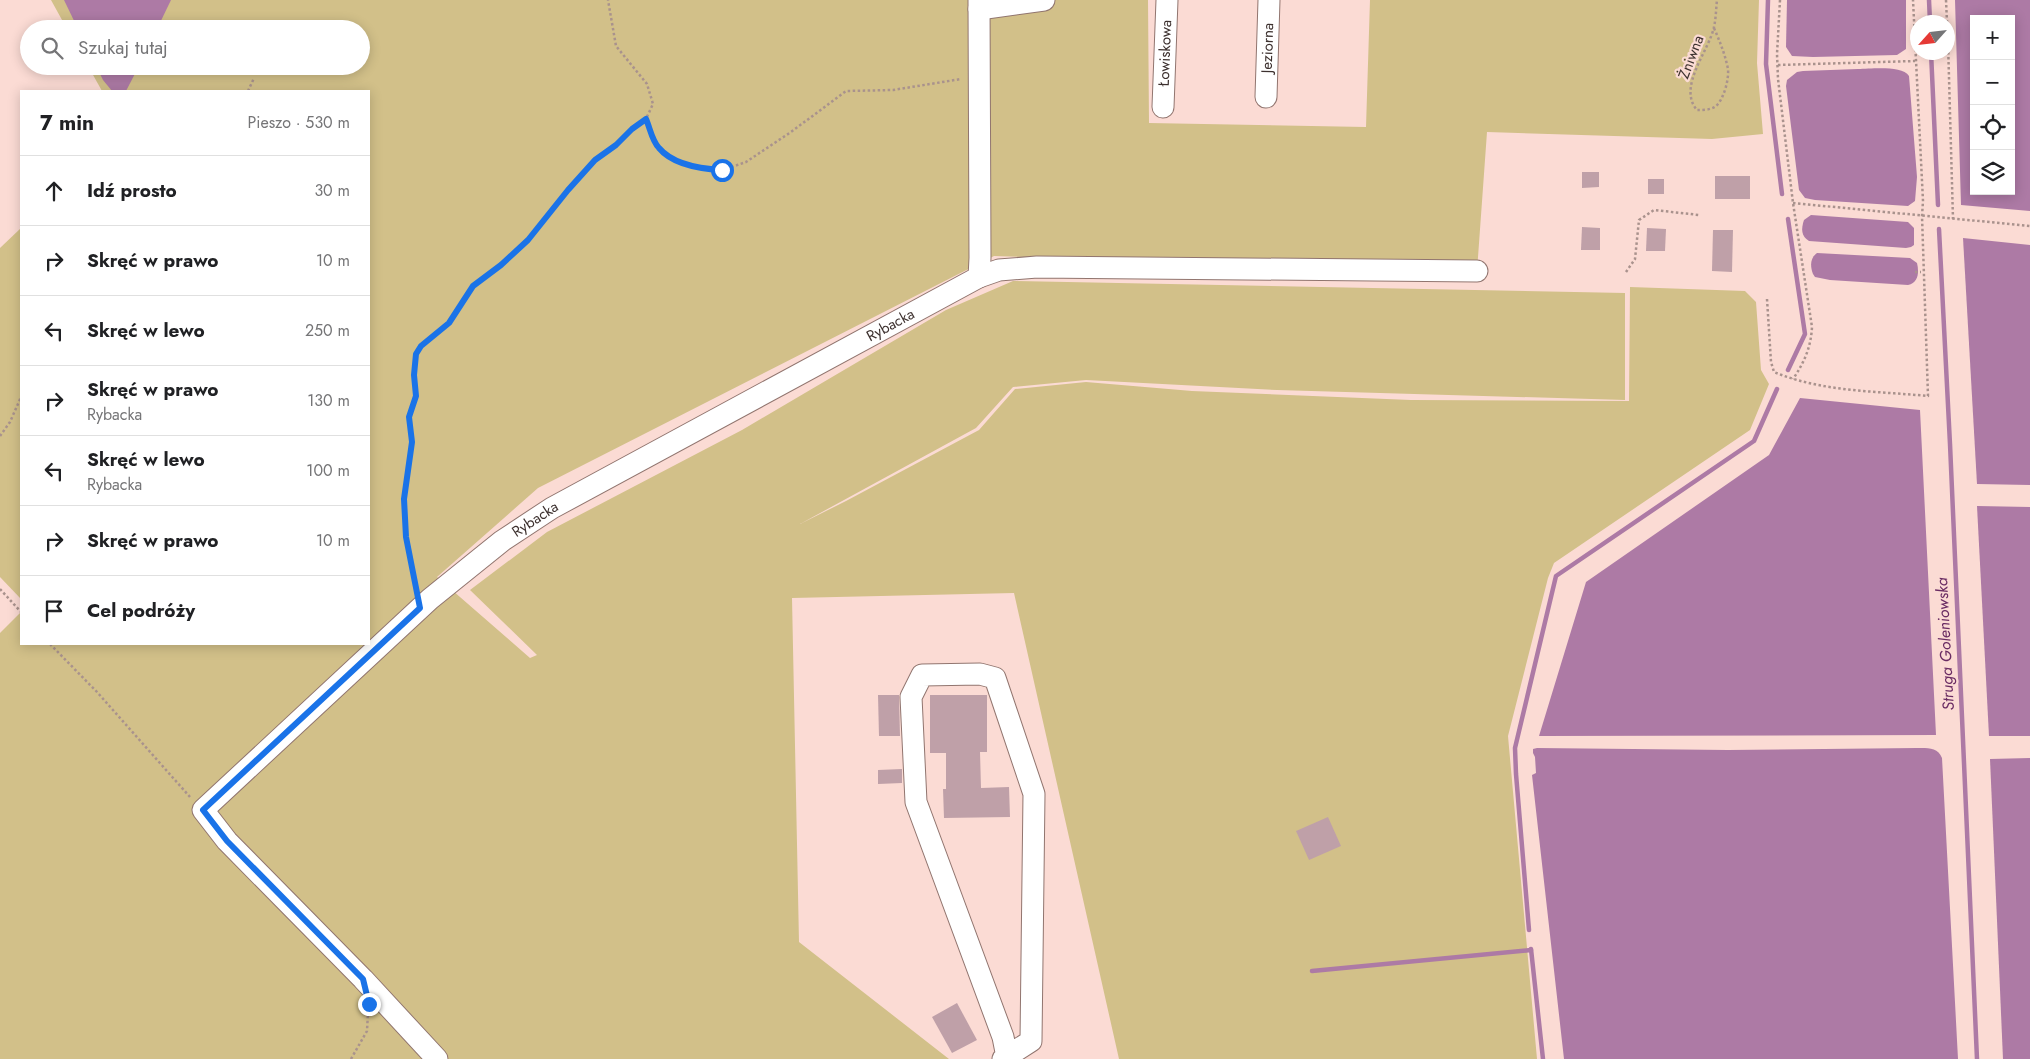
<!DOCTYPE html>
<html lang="pl">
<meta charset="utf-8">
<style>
:root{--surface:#fff;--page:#f6f6f6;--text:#202124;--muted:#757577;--line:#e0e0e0}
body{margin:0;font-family:Jost,sans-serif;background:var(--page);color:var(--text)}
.controls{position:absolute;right:15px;top:15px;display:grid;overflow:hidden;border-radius:0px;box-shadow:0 2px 12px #0003}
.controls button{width:45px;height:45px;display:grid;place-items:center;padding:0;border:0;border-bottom:1px solid var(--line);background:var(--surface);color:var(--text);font:25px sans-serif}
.compass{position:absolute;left:1910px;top:15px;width:45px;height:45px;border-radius:50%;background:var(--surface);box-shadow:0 2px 12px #0003;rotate:243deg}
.stop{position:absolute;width:15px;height:15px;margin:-11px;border:4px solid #1a73e8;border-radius:50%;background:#fff}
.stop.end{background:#1a73e8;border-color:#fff;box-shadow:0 1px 5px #0008}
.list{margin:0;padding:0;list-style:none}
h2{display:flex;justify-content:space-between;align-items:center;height:65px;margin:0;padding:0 20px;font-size:21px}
h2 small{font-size:16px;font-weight:400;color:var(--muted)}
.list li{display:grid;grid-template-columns:32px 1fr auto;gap:15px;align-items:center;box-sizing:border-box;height:70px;padding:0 20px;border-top:1px solid var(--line)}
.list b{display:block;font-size:19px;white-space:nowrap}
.list p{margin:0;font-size:16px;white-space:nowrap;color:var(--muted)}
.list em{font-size:16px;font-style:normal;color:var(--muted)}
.icon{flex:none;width:28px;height:28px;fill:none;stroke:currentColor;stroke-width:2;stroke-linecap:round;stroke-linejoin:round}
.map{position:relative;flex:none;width:2030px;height:1059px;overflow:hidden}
.search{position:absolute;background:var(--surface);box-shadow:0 2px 12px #0003;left:20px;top:20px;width:350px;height:55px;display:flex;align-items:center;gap:12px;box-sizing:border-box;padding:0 18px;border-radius:28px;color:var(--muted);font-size:19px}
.panel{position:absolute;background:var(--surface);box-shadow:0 2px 12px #0003;left:20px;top:90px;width:350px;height:555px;border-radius:0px}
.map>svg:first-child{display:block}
.green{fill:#d2c089}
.water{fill:#ad7aa5;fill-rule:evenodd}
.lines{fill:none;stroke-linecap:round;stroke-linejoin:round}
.stream{stroke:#ad7aa5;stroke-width:4.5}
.building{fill:#bfa0a8}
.minor-casing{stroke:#91756f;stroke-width:23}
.path{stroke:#a9928d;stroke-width:2.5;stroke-dasharray:2.5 2.5;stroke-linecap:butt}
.minor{stroke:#fff;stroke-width:21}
.route{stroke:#1a73e8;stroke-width:6}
.labels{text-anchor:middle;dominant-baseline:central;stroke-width:4.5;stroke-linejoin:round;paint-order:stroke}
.street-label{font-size:15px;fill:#3d312f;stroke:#fbdbd4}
.water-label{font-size:16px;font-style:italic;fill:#6a2c63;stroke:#fbdbd4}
</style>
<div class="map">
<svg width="2030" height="1059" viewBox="0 0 2030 1059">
<rect width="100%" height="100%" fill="#fbdbd4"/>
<!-- green -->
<g class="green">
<path d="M51,0H1148L1149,123L1366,127L1370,0H1759L1757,63L1763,134L1712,139L1487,132L1477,271L994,256L538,488L437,577L530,658L537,655L470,590L547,532L742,430L946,310L1013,281L1625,293V400L1277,390L1086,380L1013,387L976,428L800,524L846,501L979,430L1015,389L1086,382L1192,391L1411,400L1629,401L1630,287L1745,291L1756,302L1761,370L1769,384L1750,430L1554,563L1548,578L1508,736L1537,1059H1119L1014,593L792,598L799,942L949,1059H0V633L21,612V644H369V91H102L88,66H361V29H67Z"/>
<path d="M21,228V599L0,577V248Z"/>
</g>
<!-- water -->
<g class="water">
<path d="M64,0H171L157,29H78Z"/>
<path d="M1787,0H1906V49L1897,55L1813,57L1792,56L1786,47Z"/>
<path d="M1955,0H2030V211L1961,205ZM1974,19H2011V191H1974Z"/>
<path d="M96,66H139L126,91H112L103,80Z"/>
<path d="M1858,69C1871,69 1902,65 1909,76L1917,177L1915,201L1908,206L1815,200L1805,198L1799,190L1786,86L1787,80L1797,72L1803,71Z"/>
<path d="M1811,215L1908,222L1914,228V245L1911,247L1906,248L1809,241C1801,236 1801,229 1804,220Z"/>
<path d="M1963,238L2030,245V485L1977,484Z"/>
<path d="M1817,253L1910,258L1917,263C1919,272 1919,282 1908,285L1830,280L1815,277L1813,274C1810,266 1810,258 1817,253Z"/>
<path d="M1800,398L1920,410L1936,735L1539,736L1586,582L1769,455Z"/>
<path d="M1977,506L2030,507V736H1989Z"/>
<path d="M1537,748L1728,750L1917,748C1927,748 1938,747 1942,758L1958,1059H1564L1532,775L1536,773L1535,757L1533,753V749Z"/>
<path d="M2030,758V1059H2003L1990,759Z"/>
</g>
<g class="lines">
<!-- stream -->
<g class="stream">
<path d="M1768,0L1766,64L1782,194"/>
<path d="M1929,0L1930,22"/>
<path d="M1931,52L1938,205"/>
<path d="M1788,219L1805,334L1788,370"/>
<path d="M1939,229L1950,444L1977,1059"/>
<path d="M1529,930L1516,774L1515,748L1556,576L1754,441L1777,389"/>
<path d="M1531,949L1543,1059"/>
<path d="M1312,971L1531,950"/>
</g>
</g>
<!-- building -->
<g class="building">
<path d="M1582,172H1599V187L1582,188Z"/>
<rect x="1715" y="176" width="35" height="23"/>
<rect x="1648" y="179" width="16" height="15"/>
<path d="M1582,227L1600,228V250H1581Z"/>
<path d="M1647,228L1666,229L1665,251H1646Z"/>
<path d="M1713,230H1733L1732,272L1712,271Z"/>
<path d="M878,695H899L900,736H879Z"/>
<path d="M930,695H987V752H980L981,788L1009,787L1010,817L944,818L943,789H946V753H930Z"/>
<path d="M902,769V783L878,784V770Z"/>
<path d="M1328,817L1341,846L1309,860L1296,831Z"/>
<path d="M957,1003L977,1040L952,1053L932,1017Z"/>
</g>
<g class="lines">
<!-- minor casing -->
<g class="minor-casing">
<g id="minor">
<path d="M979,9L1044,0"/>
<path id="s1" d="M1266,97L1269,0"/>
<path id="s2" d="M1163,107L1167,0"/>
<path d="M979,277L999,270L1037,267L1477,271"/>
<path id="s3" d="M437,1059L363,979L227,841L203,810L430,599L502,541L552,508L979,277L980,258L979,0"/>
<path d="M1003,1059L1031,1041L1034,794L995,678L980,674L922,675L911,697L916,802L1003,1037L1007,1057"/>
</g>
</g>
<!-- path -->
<g class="path">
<path d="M1780,0L1777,54L1778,79L1793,203L1812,327C1811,347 1804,363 1793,379"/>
<path d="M1946,0L1947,22"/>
<path d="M1714,28C1720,42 1725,54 1728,69C1729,79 1724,99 1716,106C1711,110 1703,110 1697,110C1677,87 1709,51 1714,27C1716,18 1716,9 1717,0"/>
<path d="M1948,42L1953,219"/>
<path d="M1778,65L1915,61"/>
<path d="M248,91L254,78"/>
<path d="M646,119L653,139L660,149L673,158L697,168L723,170L746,162L791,132L846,91L893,90L961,79"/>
<path d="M1793,203L2030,226"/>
<path d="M1626,272L1635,259L1639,220L1654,210L1699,215"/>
<path d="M1915,272H1921"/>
<path d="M1767,299L1771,362L1774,372C1822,392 1876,391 1928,396L1922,216L1923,201L1913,0"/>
<path d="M0,436L10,422L21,397"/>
<path d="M417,587L406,537L404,499L411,442L409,417L416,396L414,375L416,354L421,346L449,323L473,286L501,265L528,240L568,190L595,160L616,145L632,129L646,119L653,104L647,84L616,46L608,0"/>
<path d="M0,589L21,612"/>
<path d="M50,644L97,692L190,797"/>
<path d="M351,1059L367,1031L368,1012"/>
</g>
<!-- minor -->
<use href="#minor" class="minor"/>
</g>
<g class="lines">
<!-- route -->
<path class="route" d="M369,1004L363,979L227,841L203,810L420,608L406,537L404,499L412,442L409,417L416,396L414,375L416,354L421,346L449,323L473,286L501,265L528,240L568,190L595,160L616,145L632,129L646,119C650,128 652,141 659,148C673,165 703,169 722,170"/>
</g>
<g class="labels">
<!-- street labels -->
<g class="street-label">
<text stroke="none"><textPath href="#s1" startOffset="49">Jeziorna</textPath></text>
<text stroke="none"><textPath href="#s2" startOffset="54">Łowiskowa</textPath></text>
<text transform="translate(1691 57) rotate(-69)">Żniwna</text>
<text stroke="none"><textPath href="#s3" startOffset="1189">Rybacka</textPath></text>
<text stroke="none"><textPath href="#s3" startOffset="784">Rybacka</textPath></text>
</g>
<!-- water labels -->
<g class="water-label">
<text transform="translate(1945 644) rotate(-93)">Struga Goleniowska</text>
</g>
</g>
</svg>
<div class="controls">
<button>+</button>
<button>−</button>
<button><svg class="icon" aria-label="locate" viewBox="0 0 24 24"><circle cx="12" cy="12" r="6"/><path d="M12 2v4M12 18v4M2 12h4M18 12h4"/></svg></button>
<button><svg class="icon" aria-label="layers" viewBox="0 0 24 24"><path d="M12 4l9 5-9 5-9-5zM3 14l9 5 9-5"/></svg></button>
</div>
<svg class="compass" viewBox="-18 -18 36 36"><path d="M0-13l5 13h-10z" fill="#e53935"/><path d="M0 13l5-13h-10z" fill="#757577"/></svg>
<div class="stop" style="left:722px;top:170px"></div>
<div class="stop end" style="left:369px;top:1004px"></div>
<div class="search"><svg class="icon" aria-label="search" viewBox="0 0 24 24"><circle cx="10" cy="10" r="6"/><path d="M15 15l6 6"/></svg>Szukaj tutaj</div>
<section class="panel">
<h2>7 min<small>Pieszo · 530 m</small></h2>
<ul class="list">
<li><svg class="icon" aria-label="ahead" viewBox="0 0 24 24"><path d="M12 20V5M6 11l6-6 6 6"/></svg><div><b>Idź prosto</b></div><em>30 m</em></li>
<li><svg class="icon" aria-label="right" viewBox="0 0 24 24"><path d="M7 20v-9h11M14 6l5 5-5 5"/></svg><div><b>Skręć w prawo</b></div><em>10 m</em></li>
<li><svg class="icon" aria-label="left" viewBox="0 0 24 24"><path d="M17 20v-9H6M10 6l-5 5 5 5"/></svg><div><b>Skręć w lewo</b></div><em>250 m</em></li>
<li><svg class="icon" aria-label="right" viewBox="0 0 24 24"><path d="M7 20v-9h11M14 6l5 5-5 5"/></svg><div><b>Skręć w prawo</b><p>Rybacka</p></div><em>130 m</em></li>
<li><svg class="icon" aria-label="left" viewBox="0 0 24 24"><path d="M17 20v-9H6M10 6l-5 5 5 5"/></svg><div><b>Skręć w lewo</b><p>Rybacka</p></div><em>100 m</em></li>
<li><svg class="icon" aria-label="right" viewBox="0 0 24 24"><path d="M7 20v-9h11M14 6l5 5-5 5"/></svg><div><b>Skręć w prawo</b></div><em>10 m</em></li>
<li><svg class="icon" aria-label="arrive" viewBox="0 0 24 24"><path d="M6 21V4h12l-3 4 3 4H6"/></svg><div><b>Cel podróży</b></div></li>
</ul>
</section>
</div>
